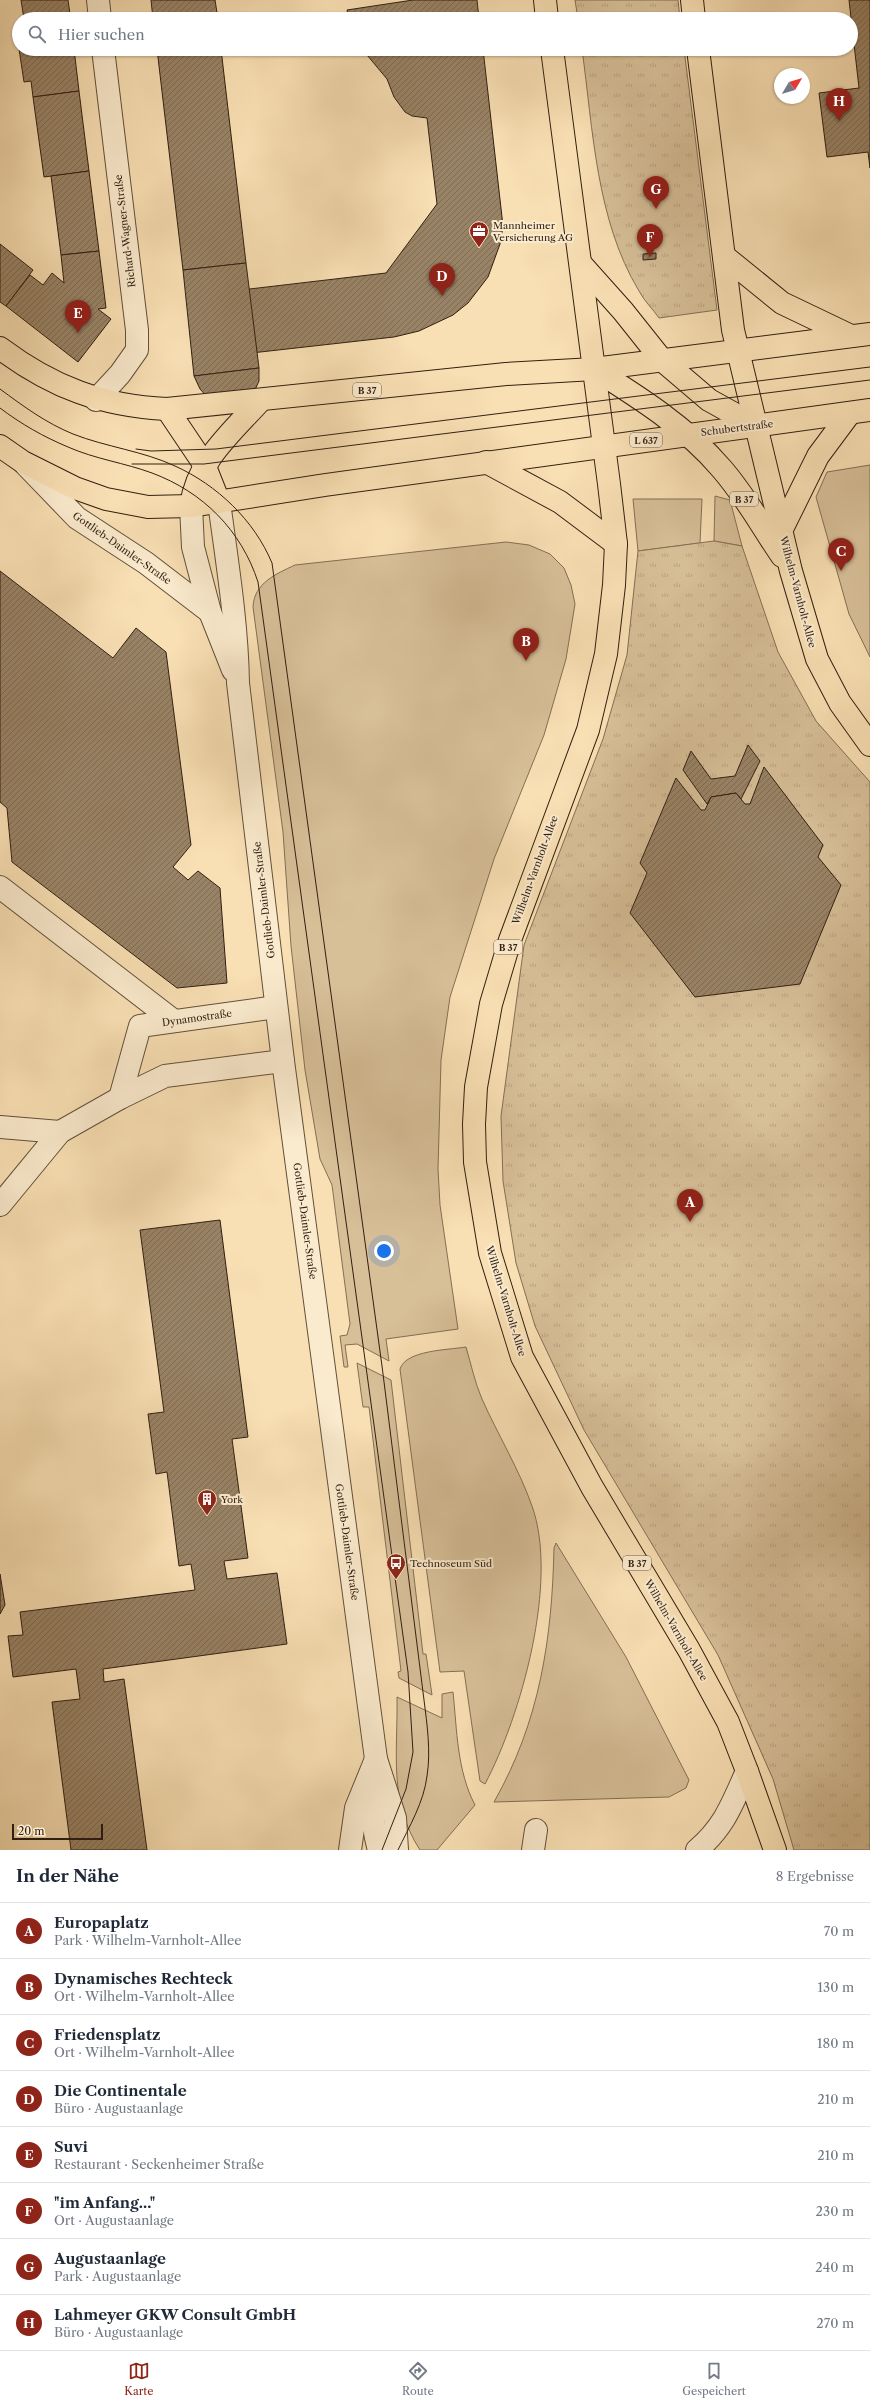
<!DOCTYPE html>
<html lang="de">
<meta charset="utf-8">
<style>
:root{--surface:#fff;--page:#f6f6f7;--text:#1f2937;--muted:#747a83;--line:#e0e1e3;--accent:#8f2418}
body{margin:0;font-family:"Libre Caslon Text",serif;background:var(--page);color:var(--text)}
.compass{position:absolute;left:774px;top:68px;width:36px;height:36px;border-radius:50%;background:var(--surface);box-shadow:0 1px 3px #0004;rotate:52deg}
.scale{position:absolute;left:12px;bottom:10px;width:91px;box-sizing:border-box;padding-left:4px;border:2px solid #311f12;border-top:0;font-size:11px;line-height:14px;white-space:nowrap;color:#311f12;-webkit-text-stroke:3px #fbebce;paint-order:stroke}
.you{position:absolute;left:384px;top:1251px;width:14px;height:14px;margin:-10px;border:3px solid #fff;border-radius:50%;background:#1a73e8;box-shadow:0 0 0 6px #1a73e833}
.badge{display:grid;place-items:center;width:26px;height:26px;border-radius:50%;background:var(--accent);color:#fff;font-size:13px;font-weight:700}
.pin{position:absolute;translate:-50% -33px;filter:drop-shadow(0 1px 2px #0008)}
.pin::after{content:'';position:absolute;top:21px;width:14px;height:12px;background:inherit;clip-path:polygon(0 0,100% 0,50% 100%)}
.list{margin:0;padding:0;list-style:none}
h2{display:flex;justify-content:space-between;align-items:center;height:52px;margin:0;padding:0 16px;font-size:17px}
h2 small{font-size:13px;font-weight:400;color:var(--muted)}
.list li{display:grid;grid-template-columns:26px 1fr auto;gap:12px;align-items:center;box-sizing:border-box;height:56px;padding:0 16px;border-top:1px solid var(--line)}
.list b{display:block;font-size:15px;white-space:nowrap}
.list p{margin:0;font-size:13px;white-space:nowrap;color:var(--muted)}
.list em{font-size:13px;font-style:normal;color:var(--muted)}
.icon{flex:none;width:22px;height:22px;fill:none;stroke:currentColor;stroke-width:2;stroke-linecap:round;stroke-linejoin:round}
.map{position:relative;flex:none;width:870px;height:1850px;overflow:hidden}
.search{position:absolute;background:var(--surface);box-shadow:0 1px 3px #0004;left:12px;right:12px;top:12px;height:44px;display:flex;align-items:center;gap:10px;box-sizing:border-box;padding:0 14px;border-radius:22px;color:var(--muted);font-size:15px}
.sheet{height:500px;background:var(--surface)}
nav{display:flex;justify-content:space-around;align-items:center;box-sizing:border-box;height:56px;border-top:1px solid var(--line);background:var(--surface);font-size:11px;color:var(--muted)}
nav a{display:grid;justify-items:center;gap:2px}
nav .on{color:var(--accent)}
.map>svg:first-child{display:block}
.grass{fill:#d7bf98;stroke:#846f55}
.park{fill:url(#park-tufts);stroke:#846f55}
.building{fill:url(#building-hatch);stroke:#311f12}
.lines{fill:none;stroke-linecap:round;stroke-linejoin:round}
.minor-casing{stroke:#634f3a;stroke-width:24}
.major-casing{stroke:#311f12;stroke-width:24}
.minor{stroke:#fbebce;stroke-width:22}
.major{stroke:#f9e0b4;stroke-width:22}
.tram{stroke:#311f12;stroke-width:1}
.labels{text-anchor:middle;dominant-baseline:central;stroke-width:4;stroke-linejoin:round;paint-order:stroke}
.shield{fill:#fbebce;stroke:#6e5c4a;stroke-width:1}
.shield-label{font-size:9px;font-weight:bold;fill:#311f12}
.poi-label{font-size:10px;fill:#311f12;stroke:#fbebce;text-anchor:start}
.street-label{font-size:10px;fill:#311f12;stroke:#fbebce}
</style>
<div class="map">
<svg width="870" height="1850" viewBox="0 0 870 1850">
<defs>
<pattern id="park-tufts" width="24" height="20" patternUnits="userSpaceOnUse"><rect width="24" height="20" fill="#d7bf98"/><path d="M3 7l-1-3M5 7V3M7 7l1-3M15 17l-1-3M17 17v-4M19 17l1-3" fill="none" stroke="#b9a482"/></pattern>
<pattern id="building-hatch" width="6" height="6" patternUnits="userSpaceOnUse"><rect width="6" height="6" fill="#998366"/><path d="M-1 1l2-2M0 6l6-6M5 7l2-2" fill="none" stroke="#7d6b53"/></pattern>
</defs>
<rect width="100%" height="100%" fill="#f9e0b4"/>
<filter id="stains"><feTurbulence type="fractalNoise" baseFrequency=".005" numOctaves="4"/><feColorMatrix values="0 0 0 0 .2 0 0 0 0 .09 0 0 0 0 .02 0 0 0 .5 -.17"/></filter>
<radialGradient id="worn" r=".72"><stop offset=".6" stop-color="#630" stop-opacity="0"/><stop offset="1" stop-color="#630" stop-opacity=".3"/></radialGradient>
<!-- grass -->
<g class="grass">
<path d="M870,465V657L849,614L816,497L827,472Z"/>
<path d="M715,496L730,500L742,546L714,541Z"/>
<path d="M633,499H702L700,543L638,551Z"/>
<path d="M506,542L529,545L550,554L564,568L571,585L575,604L566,659L544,735L494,859L450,997L441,1060L438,1169L440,1205L458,1329L386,1339L389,1361L357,1344L345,1345L348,1367H344L340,1336L347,1335L350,1324L332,1185L320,1159L305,1070L291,946L283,832L253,607C254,583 276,574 295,565Z"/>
<path d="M466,1347C471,1364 475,1383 482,1399C498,1435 519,1469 532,1506C559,1581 521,1716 485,1784L480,1781L464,1671L440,1672L400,1369C406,1350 448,1350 466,1347Z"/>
<path d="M357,1363L391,1380L423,1654H426L432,1695L399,1678L398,1672L401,1671L369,1407H363Z"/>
<path d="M556,1543L626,1657L689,1780L686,1788L669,1797L494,1802C540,1721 552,1639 554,1548Z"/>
<path d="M453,1692C457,1730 457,1771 475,1805L437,1850H420C388,1801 398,1752 397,1697L442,1718V1694Z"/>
</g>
<!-- park -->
<g class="park">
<path d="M575,0H678L680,19H578Z"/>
<path d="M582,49H684L717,310L659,318C653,309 644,301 639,291C596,220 593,129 582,49Z"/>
<path d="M714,541L742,546L778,652L816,721L870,782V1850H794L773,1779L718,1655L584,1430L535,1326L516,1263L503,1181L501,1116L524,945L603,739L627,655L638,551Z"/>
</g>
<!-- building -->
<g class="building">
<path d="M21,0H68L70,14L24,19Z"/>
<path d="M151,0H215L218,19H153Z"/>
<path d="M413,0H477L479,19H349L347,10Z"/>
<path d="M849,0H870V168L868,152L827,157L819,93L859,88Z"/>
<path d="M70,14V19H29Z"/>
<path d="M19,49H74L79,91L33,97L31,81L24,82Z"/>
<path d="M157,49H221L246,263L183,270Z"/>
<path d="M362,49H483L503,226L500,244L488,277L468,303L453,315L419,331L394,337L198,359L190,296L386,273L437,204L427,118L412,116L405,112L394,97L387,79Z"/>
<path d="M79,91L89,171L44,177L33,97Z"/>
<path d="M89,171L99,251L61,255L51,176Z"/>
<path d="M0,244L33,270L6,306L0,302Z"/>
<path d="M99,251L106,308L98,309L111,319L78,362L6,306L30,275L43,285L52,273L64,283L61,255Z"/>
<path d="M656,253V259L643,260V254Z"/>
<path d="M246,263L259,368L194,376L183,270Z"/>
<path d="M259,368V381L254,392L209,399L200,389L194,376Z"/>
<path d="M0,571L113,658L136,628L166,652L191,845L173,867L188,880L198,871L220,888L227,983L177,988L12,862L7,808L0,802Z"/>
<path d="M748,745L760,761L741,799L736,793L711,797L707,804L683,770L691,751L711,779L735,776Z"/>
<path d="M764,767L823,845L818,857L841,885L800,984L695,997L630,913L647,873L640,863L676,778L701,810H705L711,797L736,793L745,804H750Z"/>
<path d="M220,1220L248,1437L232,1439L248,1558L224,1561L227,1579L277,1573L287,1644L103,1669L104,1682L124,1679L147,1850H71L52,1702L80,1699L76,1669L13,1677L8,1636L23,1635L20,1612L195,1590L191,1564L179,1566L167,1472L156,1474L148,1414L164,1412L140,1230Z"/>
<path d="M0,1574L5,1605L0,1614Z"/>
</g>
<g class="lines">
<!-- minor casing -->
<g class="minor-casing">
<g id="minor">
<path d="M98,0L100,19"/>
<path d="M96,400L120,374L137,350V330L103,49"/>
<path d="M25,464L77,518L146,563L210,612"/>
<path d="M219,502C227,562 237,622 238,683L283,1061L376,1759L395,1818L397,1850"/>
<path d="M191,506L193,547L210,612L233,670"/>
<path d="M0,887L174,1021"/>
<path d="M120,1098L140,1026L276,1007"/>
<path d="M0,1127L60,1132"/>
<path d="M0,1205L60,1132L120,1098L165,1076L283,1061"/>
<path d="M374,1780C371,1804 372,1826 379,1850"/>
<path d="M350,1850L356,1808L376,1759"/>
<path d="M533,1850L536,1830"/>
<path d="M697,1850C725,1826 732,1804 747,1771"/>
</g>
</g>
<!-- major casing -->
<g class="major-casing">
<g id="major">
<path d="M545,0L547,19"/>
<path d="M692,0L694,19"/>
<path d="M552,49L609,484L616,544L614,585L606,654L588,730L510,940L491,1004L476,1087L474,1124L475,1162L490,1253L522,1357L592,1487L689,1650L728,1722L747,1771L775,1850"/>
<path d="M698,49L733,330L791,571L817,659L840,703L870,745"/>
<path d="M724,256L782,303L851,336"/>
<path d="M581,264L623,311L662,360L709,400L756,426"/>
<path d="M0,348C52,387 102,406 167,409L506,374L594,369L870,334"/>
<path d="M594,369C640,398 686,427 721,468C745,495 762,527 782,556"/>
<path d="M167,409L204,464L219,502"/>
<path d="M0,446L23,462L75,488L106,499L148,507L191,506L325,485L870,410"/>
<path d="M486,462L560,502L616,544"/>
<path d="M191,506C197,461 231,433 260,401"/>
<path d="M781,531L818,456L850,413"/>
</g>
</g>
<!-- minor -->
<use href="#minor" class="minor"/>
<!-- major -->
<use href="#major" class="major"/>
<!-- tram -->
<g class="tram">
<path d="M0,389C23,406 46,423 73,434C106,447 143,451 175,466C217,485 254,520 272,563L382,1366L424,1700C427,1724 431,1751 427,1776C424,1802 409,1827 398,1850"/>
<path d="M0,408C21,424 44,437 68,447C95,459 125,463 152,473C203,492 241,530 258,582L408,1672L413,1752L406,1789L382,1850"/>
<path d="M136,449L151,451L216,449L870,367"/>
<path d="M132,464H204L870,380"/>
</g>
</g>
<!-- icons -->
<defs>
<g id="office-pin" transform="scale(1)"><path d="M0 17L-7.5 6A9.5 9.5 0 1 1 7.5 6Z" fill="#8f2418" stroke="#fbebce"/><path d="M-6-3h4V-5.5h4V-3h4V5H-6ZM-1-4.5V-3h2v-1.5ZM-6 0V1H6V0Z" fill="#fff"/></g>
<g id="building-pin" transform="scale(1)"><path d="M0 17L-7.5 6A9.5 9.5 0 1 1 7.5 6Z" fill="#8f2418" stroke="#fbebce"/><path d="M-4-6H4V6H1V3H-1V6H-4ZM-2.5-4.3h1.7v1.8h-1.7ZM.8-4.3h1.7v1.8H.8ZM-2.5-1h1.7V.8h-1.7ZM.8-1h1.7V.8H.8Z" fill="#fff"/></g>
<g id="bus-pin" transform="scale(1)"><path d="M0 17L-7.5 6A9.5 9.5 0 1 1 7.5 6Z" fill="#8f2418" stroke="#fbebce"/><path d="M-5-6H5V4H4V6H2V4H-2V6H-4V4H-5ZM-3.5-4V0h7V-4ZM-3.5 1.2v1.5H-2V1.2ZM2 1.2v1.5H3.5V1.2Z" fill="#fff"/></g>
</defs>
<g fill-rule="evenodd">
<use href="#office-pin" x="479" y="231"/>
<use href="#building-pin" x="207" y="1499"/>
<use href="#bus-pin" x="396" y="1563"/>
</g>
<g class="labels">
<!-- shield labels -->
<g class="shield">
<rect x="353" y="383" width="28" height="14" rx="3"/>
<rect x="630" y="433" width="32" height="14" rx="3"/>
<rect x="730" y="492" width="28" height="14" rx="3"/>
<rect x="494" y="940" width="28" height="14" rx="3"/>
<rect x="623" y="1556" width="28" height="14" rx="3"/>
</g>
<g class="shield-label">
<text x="367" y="390">B 37</text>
<text x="646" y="440">L 637</text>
<text x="744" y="499">B 37</text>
<text x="508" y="947">B 37</text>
<text x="637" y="1563">B 37</text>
</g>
<!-- poi labels -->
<g class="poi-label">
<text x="493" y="225">Mannheimer<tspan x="493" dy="12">Versicherung AG</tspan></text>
<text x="221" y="1499">York</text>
<text x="410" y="1563">Technoseum Süd</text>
</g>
<!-- street labels -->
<g class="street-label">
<text transform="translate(125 231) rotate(-97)">Richard-Wagner-Straße</text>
<text transform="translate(737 428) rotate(-7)">Schubertstraße</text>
<text transform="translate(122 548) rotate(35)">Gottlieb-Daimler-Straße</text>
<text transform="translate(798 592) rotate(75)">Wilhelm-Varnholt-Allee</text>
<text transform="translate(535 870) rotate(-70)">Wilhelm-Varnholt-Allee</text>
<text transform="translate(264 900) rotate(-97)">Gottlieb-Daimler-Straße</text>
<text transform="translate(197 1018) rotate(-8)">Dynamostraße</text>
<text transform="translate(305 1221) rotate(82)">Gottlieb-Daimler-Straße</text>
<text transform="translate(506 1301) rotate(73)">Wilhelm-Varnholt-Allee</text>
<text transform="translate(347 1542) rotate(82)">Gottlieb-Daimler-Straße</text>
<text transform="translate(676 1630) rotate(60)">Wilhelm-Varnholt-Allee</text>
</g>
</g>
<rect width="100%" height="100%" filter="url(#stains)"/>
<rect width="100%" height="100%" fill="url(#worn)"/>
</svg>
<svg class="compass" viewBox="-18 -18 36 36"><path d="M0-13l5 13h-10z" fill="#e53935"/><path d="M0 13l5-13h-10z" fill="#747a83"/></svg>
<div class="scale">20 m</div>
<div class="you"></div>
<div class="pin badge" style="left:690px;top:1222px">A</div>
<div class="pin badge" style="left:526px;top:661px">B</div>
<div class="pin badge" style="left:841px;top:571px">C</div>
<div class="pin badge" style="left:442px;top:296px">D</div>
<div class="pin badge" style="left:78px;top:333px">E</div>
<div class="pin badge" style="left:650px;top:257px">F</div>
<div class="pin badge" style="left:656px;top:209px">G</div>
<div class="pin badge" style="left:839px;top:121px">H</div>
<div class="search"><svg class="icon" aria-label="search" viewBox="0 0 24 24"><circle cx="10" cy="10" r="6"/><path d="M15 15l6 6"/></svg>Hier suchen</div>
</div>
<section class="sheet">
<h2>In der Nähe<small>8 Ergebnisse</small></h2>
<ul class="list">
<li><span class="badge">A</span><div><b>Europaplatz</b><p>Park · Wilhelm-Varnholt-Allee</p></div><em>70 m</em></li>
<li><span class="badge">B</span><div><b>Dynamisches Rechteck</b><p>Ort · Wilhelm-Varnholt-Allee</p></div><em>130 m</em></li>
<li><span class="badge">C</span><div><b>Friedensplatz</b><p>Ort · Wilhelm-Varnholt-Allee</p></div><em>180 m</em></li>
<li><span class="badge">D</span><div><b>Die Continentale</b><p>Büro · Augustaanlage</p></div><em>210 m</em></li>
<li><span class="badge">E</span><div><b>Suvi</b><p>Restaurant · Seckenheimer Straße</p></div><em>210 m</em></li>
<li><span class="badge">F</span><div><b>&quot;im Anfang...&quot;</b><p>Ort · Augustaanlage</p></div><em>230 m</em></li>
<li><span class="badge">G</span><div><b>Augustaanlage</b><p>Park · Augustaanlage</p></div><em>240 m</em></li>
<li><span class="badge">H</span><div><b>Lahmeyer GKW Consult GmbH</b><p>Büro · Augustaanlage</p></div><em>270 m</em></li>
</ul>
</section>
<nav>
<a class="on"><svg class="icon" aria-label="map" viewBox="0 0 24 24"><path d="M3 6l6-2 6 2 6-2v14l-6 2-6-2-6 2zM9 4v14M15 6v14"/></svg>Karte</a>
<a><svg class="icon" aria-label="directions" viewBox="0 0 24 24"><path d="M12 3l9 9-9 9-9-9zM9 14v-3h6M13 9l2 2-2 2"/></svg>Route</a>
<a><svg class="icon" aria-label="saved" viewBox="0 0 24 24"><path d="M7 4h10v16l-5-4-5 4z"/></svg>Gespeichert</a>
</nav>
